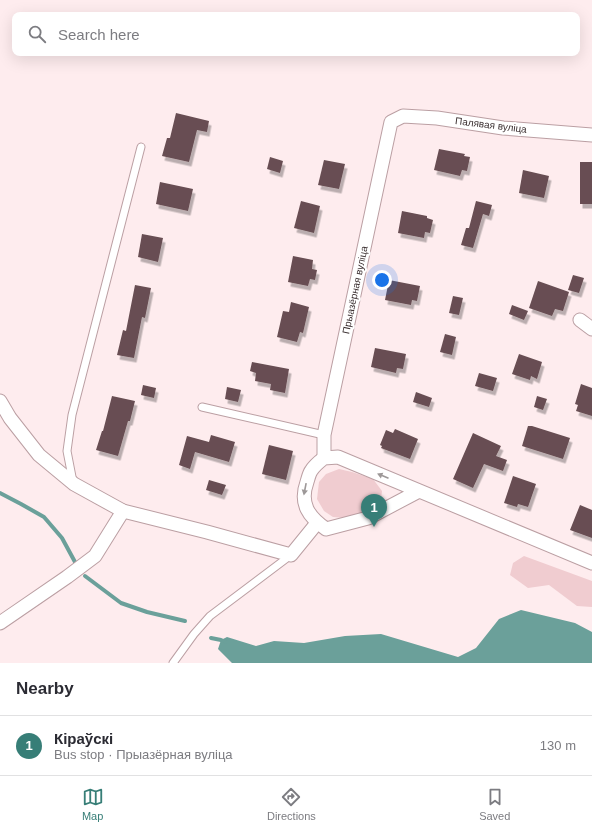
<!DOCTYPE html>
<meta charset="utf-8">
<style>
:root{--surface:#fff;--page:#f2f2f3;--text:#2b2b33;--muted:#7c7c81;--line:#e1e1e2;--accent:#377e77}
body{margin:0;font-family:Arial,sans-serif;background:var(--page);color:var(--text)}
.you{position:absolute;left:382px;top:280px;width:14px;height:14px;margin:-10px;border:3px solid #fff;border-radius:50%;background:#1a73e8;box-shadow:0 0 0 6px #1a73e833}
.badge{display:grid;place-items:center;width:26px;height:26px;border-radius:50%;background:var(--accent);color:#fff;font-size:13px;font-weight:700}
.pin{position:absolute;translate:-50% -33px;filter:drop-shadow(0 1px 2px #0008)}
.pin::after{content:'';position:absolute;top:21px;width:14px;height:12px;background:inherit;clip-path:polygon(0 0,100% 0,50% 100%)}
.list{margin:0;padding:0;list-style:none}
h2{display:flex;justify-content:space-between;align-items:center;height:52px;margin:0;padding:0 16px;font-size:17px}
h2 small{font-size:13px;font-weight:400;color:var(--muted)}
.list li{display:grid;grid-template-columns:26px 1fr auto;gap:12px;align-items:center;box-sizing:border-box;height:60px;padding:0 16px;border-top:1px solid var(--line)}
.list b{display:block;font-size:15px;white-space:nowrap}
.list p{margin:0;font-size:13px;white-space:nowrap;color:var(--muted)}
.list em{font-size:13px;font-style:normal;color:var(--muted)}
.icon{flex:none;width:22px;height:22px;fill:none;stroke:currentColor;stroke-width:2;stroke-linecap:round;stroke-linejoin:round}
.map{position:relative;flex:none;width:592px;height:663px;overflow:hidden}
.search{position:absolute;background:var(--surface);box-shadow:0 4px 16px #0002;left:12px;right:12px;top:12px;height:44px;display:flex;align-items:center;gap:10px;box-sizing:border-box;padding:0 14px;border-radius:8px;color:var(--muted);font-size:15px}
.sheet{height:112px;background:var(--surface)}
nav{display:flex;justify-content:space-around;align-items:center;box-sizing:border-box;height:56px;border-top:1px solid var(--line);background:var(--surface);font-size:11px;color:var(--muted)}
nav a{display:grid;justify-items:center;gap:2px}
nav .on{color:var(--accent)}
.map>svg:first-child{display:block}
.green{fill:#f0ccd0}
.water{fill:#6ba09a}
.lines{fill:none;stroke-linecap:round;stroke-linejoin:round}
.stream{stroke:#6ba09a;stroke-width:4}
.building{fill:#674e52;filter:url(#shadow)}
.service-casing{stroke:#bb9fa3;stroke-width:9}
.minor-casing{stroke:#bb9fa3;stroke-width:15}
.service{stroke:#fff;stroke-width:7}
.minor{stroke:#fff;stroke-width:13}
.oneway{fill:#9d9898}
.labels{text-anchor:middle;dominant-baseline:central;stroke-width:4;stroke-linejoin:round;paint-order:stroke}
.street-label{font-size:10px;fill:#3b3031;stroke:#fff}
</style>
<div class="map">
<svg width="592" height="663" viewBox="0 0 592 663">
<defs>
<filter id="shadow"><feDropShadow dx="2.5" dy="4.5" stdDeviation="0" flood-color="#0004"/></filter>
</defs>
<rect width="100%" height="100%" fill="#feecee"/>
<!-- green -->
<g class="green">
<path d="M339,469L352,472L373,479L382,491L381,499L371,509L345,518L333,517L324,511L317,499L319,482L326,474Z"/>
<path d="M524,556L592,581V607L577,606L549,585L528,588L510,575L513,563Z"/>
</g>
<!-- water -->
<path class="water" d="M521,610L575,623L592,632V663H232L218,649L221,640L227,637L256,646L274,641L304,643L345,636L381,634L458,657L476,648L499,619Z"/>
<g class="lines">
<!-- stream -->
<g class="stream">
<path d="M0,493L21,504L44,517L62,538L75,562"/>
<path d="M85,576L121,603L147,612L185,621"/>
<path d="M211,638L221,640L226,642"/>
</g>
</g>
<!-- building -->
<g class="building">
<path d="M176,113L209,121L207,132L197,130L189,162L162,156L167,138H170Z"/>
<path d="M439,149L465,154L464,156L470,157L467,171L462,170L460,176L434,170Z"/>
<path d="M270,157L283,161L280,173L267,169Z"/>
<path d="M324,160L345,164L339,189L318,185Z"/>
<rect x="580" y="162" width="12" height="42"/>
<path d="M523,170L549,176L544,198L519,193Z"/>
<path d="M160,182L193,189L188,211L156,204Z"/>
<path d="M301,201L320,206L314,233L294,228Z"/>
<path d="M476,201L492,205L489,216L483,214L473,248L461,245L466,228H469Z"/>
<path d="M402,211L427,216V218L433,220L430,233L425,232L424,238L398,233Z"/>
<path d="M142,234L163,238L158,262L138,257Z"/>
<path d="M293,256L313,260L312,269L317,270L315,280L310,279L308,286L288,282Z"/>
<path d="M573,275L584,278L579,293L568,290Z"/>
<path d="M389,280L420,286L417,301L412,300L411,305L385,300Z"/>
<path d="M538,281L569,292L563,311L555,309L552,316L529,308Z"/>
<path d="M135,285L151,288L145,318L142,317L134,358L117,355L123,330L126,331Z"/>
<path d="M453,296L463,298L459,315L449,313Z"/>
<path d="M291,302L309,307L303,333L300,332L297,342L277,337L283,311L289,312Z"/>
<path d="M512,305L528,311L524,320L509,314Z"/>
<path d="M445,334L456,337L452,355L440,352Z"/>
<path d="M375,348L406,354L403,369L397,368L396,373L371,367Z"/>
<path d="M519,354L542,362L537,379L531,376L530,380L512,374Z"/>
<path d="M252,362L289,369L285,393L270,390L271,384L255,381L256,373L250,371Z"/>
<path d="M479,373L497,378L493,391L475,386Z"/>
<path d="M581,384L592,388V416L576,411L578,405L575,404Z"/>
<path d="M143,385L156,388L154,398L141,395Z"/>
<path d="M227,387L241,390L238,402L225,399Z"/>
<path d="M416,392L432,398L429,407L413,402Z"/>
<path d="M112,396L135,401L130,421H128L118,456L96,450L102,431H103Z"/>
<path d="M537,396L547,399L543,410L534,407Z"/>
<path d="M528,426H532L570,438L563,459L522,446Z"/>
<path d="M395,429L418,439L410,459L381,448L382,446L380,445L386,430L393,433Z"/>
<path d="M473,433L501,446L496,456L507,460L503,471L484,464L473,488L453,479Z"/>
<path d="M211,435L235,442L229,462L195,452L190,469L179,465L187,436L209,442Z"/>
<path d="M269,445L293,451L286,480L262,474Z"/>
<path d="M513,476L536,484L528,507L518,504L517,507L504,503Z"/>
<path d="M209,480L226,485L222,495L206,490Z"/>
<path d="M580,505L592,510V538L570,530Z"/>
</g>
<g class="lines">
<!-- service casing -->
<g class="service-casing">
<g id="service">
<path d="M202,407L324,435"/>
<path d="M73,482L67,451L72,415L141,147"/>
<path d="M173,663L194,634L210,616L291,555"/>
</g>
</g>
<!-- minor casing -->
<g class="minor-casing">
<g id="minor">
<path d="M580,320L592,329"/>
<path d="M0,401L10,418L39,455L74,484L123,511L207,532L291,555L317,523"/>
<path d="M324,458V435L391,122L403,116L437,118L503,128L592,135"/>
<path d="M419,491L368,518L326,529C309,517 299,504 307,482C308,479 309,474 311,471C314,466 320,461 324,458L338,457L592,563"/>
<path d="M0,623L67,577L95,556L123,511"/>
</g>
</g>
<!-- service -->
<use href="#service" class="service"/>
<!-- minor -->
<use href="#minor" class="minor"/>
</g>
<!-- one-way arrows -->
<defs><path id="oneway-solid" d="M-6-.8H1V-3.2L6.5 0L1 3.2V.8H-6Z"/></defs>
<g class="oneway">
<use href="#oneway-solid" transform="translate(383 476) rotate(-157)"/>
<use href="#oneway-solid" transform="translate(305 489) rotate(101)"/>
</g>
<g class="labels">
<!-- street labels -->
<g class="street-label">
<text transform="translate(491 125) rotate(7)">Палявая вуліца</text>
<text transform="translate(355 290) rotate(-78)">Прыазёрная вуліца</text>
</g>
</g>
</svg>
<div class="you"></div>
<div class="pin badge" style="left:374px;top:527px">1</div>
<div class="search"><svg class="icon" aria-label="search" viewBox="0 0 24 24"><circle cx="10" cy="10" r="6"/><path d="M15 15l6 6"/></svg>Search here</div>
</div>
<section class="sheet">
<h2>Nearby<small></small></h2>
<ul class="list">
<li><span class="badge">1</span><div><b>Кіраўскі</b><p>Bus stop · Прыазёрная вуліца</p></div><em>130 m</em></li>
</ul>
</section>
<nav>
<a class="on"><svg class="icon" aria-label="map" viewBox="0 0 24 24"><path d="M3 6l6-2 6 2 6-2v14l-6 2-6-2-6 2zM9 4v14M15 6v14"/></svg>Map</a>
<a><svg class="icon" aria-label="directions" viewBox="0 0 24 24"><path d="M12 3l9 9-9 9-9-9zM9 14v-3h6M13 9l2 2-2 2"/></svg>Directions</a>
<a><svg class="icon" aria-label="saved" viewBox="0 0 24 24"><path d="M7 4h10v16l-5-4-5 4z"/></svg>Saved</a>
</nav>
